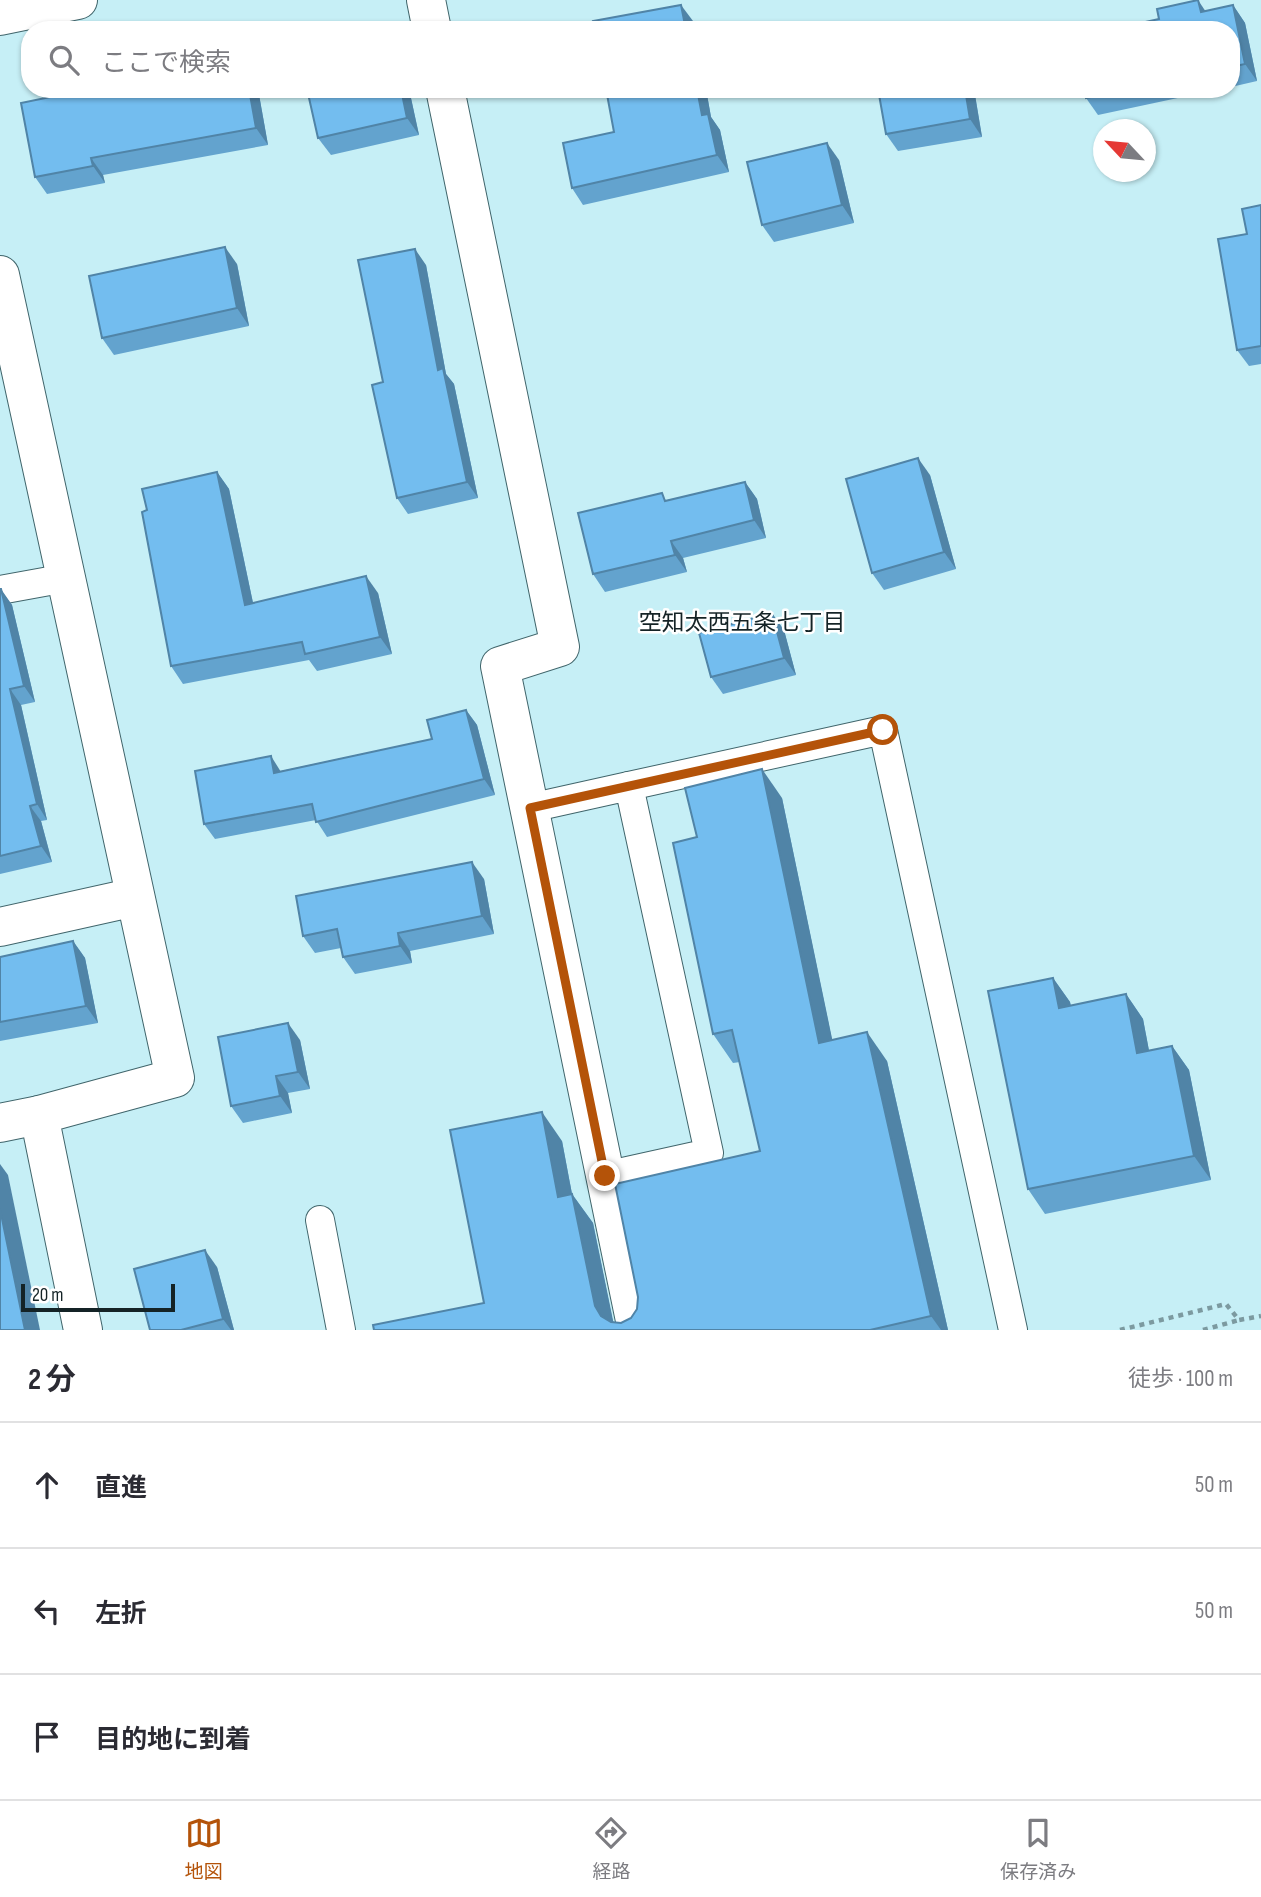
<!DOCTYPE html>
<html lang="ja">
<meta charset="utf-8">
<style>
:root{--surface:#fff;--page:#f2f2f3;--text:#2b2b33;--muted:#7c7c81;--line:#e1e1e2;--accent:#b45309}
body{margin:0;font-family:"Sofia Sans Condensed","Noto Sans JP",sans-serif;background:var(--page);color:var(--text)}
.compass{position:absolute;left:1093px;top:119px;width:63px;height:63px;border-radius:50%;background:var(--surface);box-shadow:0 2px 5px #0004;rotate:296deg}
.scale{position:absolute;left:21px;bottom:18px;width:154px;box-sizing:border-box;padding-left:7px;border:4px solid #142326;border-top:0;font-size:19px;line-height:24px;white-space:nowrap;color:#142326;-webkit-text-stroke:5px #fff;paint-order:stroke}
.stop{position:absolute;width:21px;height:21px;margin:-16px;border:5px solid #b45309;border-radius:50%;background:#fff}
.stop.end{background:#b45309;border-color:#fff;box-shadow:0 2px 7px #0008}
.list{margin:0;padding:0;list-style:none}
h2{display:flex;justify-content:space-between;align-items:center;height:91px;margin:0;padding:0 28px;font-size:30px}
h2 small{font-size:23px;font-weight:400;color:var(--muted)}
.list li{display:grid;grid-template-columns:46px 1fr auto;gap:21px;align-items:center;box-sizing:border-box;height:126px;padding:0 28px;border-top:2px solid var(--line)}
.list b{display:block;font-size:26px;white-space:nowrap}
.list em{font-size:23px;font-style:normal;color:var(--muted)}
.icon{flex:none;width:38px;height:38px;fill:none;stroke:currentColor;stroke-width:2;stroke-linecap:round;stroke-linejoin:round}
.map{position:relative;flex:none;width:1261px;height:1330px;overflow:hidden}
.search{position:absolute;background:var(--surface);box-shadow:0 2px 5px #0004;left:21px;right:21px;top:21px;height:77px;display:flex;align-items:center;gap:18px;box-sizing:border-box;padding:0 24px;border-radius:28px;color:var(--muted);font-size:26px}
.sheet{height:469px;background:var(--surface)}
nav{display:flex;justify-content:space-around;align-items:center;box-sizing:border-box;height:98px;border-top:2px solid var(--line);background:var(--surface);font-size:19px;color:var(--muted)}
nav a{display:grid;justify-items:center;gap:4px}
nav .on{color:var(--accent)}
.map>svg:first-child{display:block}
.lines{fill:none;stroke-linecap:round;stroke-linejoin:round}
.service-casing{stroke:#40656b;stroke-width:30}
.minor-casing{stroke:#40656b;stroke-width:40}
.tertiary-casing{stroke:#40656b;stroke-width:40}
.path{stroke:#7c9aa0;stroke-width:4.5;stroke-dasharray:5 5;stroke-linecap:butt}
.service{stroke:#fff;stroke-width:28}
.minor{stroke:#fff;stroke-width:38}
.tertiary{stroke:#fff;stroke-width:38}
.wall{fill:#63a3ce}
.shaded-wall{fill:#5084a7}
.building{fill:#73bdef;stroke:#5084a7;stroke-width:2}
.route{stroke:#b45309;stroke-width:9}
.labels{text-anchor:middle;dominant-baseline:central;stroke-width:5;stroke-linejoin:round;paint-order:stroke}
.neighbourhood-label{font-size:23px;fill:#142326;stroke:#fff}
</style>
<div class="map">
<svg width="1261" height="1330" viewBox="0 0 1261 1330">
<rect width="100%" height="100%" fill="#c6eff6"/>
<g class="lines">
<!-- service casing -->
<g class="service-casing">
<g id="service">
<path d="M0,590L66,578"/>
<path d="M629,786L883,730L1013,1330"/>
<path d="M530,808L629,786L709,1153L605,1176"/>
<path d="M320,1220L341,1330"/>
</g>
</g>
<!-- minor casing -->
<g class="minor-casing">
<g id="minor">
<path d="M426,0L432,30"/>
<path d="M445,89L560,647L500,666L637,1330"/>
<path d="M0,275L175,1078L39,1115L83,1330"/>
<path d="M0,927L135,897"/>
<path d="M0,1123L39,1115"/>
</g>
</g>
<!-- tertiary casing -->
<g class="tertiary-casing">
<path id="tertiary" d="M0,16L78,0"/>
</g>
<!-- path -->
<g class="path">
<path d="M1120,1330L1226,1304L1239,1320L1261,1316"/>
<path d="M1203,1330L1239,1320"/>
</g>
<!-- service -->
<use href="#service" class="service"/>
<!-- minor -->
<use href="#minor" class="minor"/>
<!-- tertiary -->
<use href="#tertiary" class="tertiary"/>
</g>
<!-- wall -->
<g class="wall">
<path d="M1233,5L1245,23L1257,81L1231,87V30L1206,11Z"/>
<path d="M258,89L268,145L103,175L105,183L47,194L35,177Z"/>
<path d="M307,89H409L419,135L331,155L318,138Z"/>
<path d="M606,89H706L711,117L720,130L729,172L583,205L572,188L614,132Z"/>
<path d="M878,89H974L982,137L898,151L886,134Z"/>
<path d="M1084,89H1220L1098,115L1086,98Z"/>
<path d="M839,160L854,223L774,242L762,225Z"/>
<path d="M1261,205V364L1249,366L1237,350L1247,234Z"/>
<path d="M237,264L249,326L114,355L102,338Z"/>
<path d="M426,265L446,374L454,384L478,498L408,514L397,498L383,382Z"/>
<path d="M217,472L229,489L253,603L378,593L392,654L317,671L309,660L183,684L171,666L147,510Z"/>
<path d="M930,475L956,569L884,590L872,573Z"/>
<path d="M745,482L757,499L766,538L683,558L687,572L605,592L593,574Z"/>
<path d="M0,589L12,605L35,702L21,705L47,820L41,821L52,862L0,874Z"/>
<path d="M784,630L796,675L723,694L711,677Z"/>
<path d="M466,710L477,725L495,795L327,837L316,820L215,839L204,824L281,771L432,739Z"/>
<path d="M782,798L832,1040L887,1061L948,1330H374L484,1303L562,1141L572,1194L593,1223L613,1322L621,1323L631,1318L760,1151L740,1062L733,1063L713,1034L697,837Z"/>
<path d="M484,879L494,934L410,951L412,963L355,974L343,957L341,948L315,953L303,936Z"/>
<path d="M73,941L85,958L98,1023L0,1041V957Z"/>
<path d="M1053,978L1070,1002L1071,1006L1126,994L1143,1019L1149,1051L1172,1046L1189,1070L1211,1180L1045,1214L1028,1189Z"/>
<path d="M300,1040L310,1089L288,1093L292,1113L243,1123L231,1106Z"/>
<path d="M217,1267L234,1330H150Z"/>
</g>
<!-- shaded-wall -->
<g class="shaded-wall">
<path d="M1198,0L1210,18L1201,12Z"/>
<path d="M681,5L693,21L694,30H686Z"/>
<path d="M1233,5L1245,23L1257,81L1245,64Z"/>
<path d="M249,89H258L268,145L256,128Z"/>
<path d="M401,89H409L419,135L407,118Z"/>
<path d="M697,89H706L711,117L720,130L729,172L717,155L702,115Z"/>
<path d="M965,89H974L982,137L970,119Z"/>
<path d="M827,143L839,160L854,223L842,205Z"/>
<path d="M91,158L103,175L105,183L93,166Z"/>
<path d="M225,247L237,264L249,326L237,308Z"/>
<path d="M415,249L426,265L446,374L454,384L478,498L467,482L438,370Z"/>
<path d="M918,458L930,475L956,569L944,552Z"/>
<path d="M217,472L229,489L257,622L245,605Z"/>
<path d="M745,482L757,499L766,538L754,520Z"/>
<path d="M671,541L683,558L687,572L675,555Z"/>
<path d="M366,576L378,593L392,654L380,637Z"/>
<path d="M1,589L12,605L35,702L24,686Z"/>
<path d="M772,613L784,630L796,675L784,658Z"/>
<path d="M10,689L21,705L47,820L37,804Z"/>
<path d="M466,710L477,725L495,795L484,779Z"/>
<path d="M271,756L281,772L274,773Z"/>
<path d="M762,769L782,798L839,1072L819,1043Z"/>
<path d="M30,806L41,821L52,862L41,846Z"/>
<path d="M472,862L484,879L494,934L482,916Z"/>
<path d="M398,933L410,951L412,963L400,946Z"/>
<path d="M73,941L85,958L98,1023L86,1006Z"/>
<path d="M1053,978L1070,1002L1076,1032L1059,1008Z"/>
<path d="M1126,994L1143,1019L1154,1077L1137,1053Z"/>
<path d="M288,1023L300,1040L310,1089L298,1072Z"/>
<path d="M867,1032L887,1061L948,1330H941L931,1316Z"/>
<path d="M1172,1046L1189,1070L1211,1180L1194,1156Z"/>
<path d="M276,1076L288,1093L292,1113L280,1096Z"/>
<path d="M542,1112L562,1141L578,1226L558,1197Z"/>
<path d="M0,1164L8,1175L40,1330H25L0,1209Z"/>
<path d="M572,1194L593,1223L615,1330L601,1316L595,1306Z"/>
<path d="M205,1250L217,1267L234,1330H231L223,1319Z"/>
</g>
<!-- building -->
<g class="building">
<path d="M1198,0L1201,12L1233,5L1245,64L1231,67V30H1109L1159,19L1157,9Z"/>
<path d="M681,5L686,30H595L593,21Z"/>
<path d="M89,89H249L256,128L91,158L93,166L35,177L21,103Z"/>
<path d="M307,89H401L407,118L318,138Z"/>
<path d="M606,89H697L702,115L708,114L717,155L572,188L563,143L614,132Z"/>
<path d="M878,89H965L970,119L886,134Z"/>
<path d="M1084,89H1127L1086,98Z"/>
<path d="M827,143L842,205L762,225L747,162Z"/>
<path d="M1261,205V346L1237,350L1218,239L1247,234L1242,209Z"/>
<path d="M225,247L237,308L102,338L89,276Z"/>
<path d="M415,249L438,370L443,368L467,482L397,498L372,385L383,382L358,260Z"/>
<path d="M918,458L944,552L872,573L846,479Z"/>
<path d="M217,472L245,605L366,576L380,637L305,654L302,642L171,666L142,512L147,510L142,489Z"/>
<path d="M745,482L754,520L671,541L675,555L593,574L578,513L662,493L665,501Z"/>
<path d="M0,589H1L24,686L10,689L37,804L30,806L41,846L0,856Z"/>
<path d="M772,613L784,658L711,677L699,633Z"/>
<path d="M466,710L484,779L316,822L312,804L204,824L195,771L271,756L274,773L432,739L427,720Z"/>
<path d="M762,769L819,1043L867,1032L931,1316L870,1330H374L373,1325L484,1303L450,1130L542,1112L558,1197L572,1194L595,1306L601,1316L611,1322L621,1323L631,1318L637,1309L638,1297L615,1184L760,1151L732,1030L713,1034L673,843L697,837L685,788Z"/>
<path d="M472,862L482,916L398,933L400,946L343,957L337,929L303,936L296,896Z"/>
<path d="M73,941L86,1006L0,1022V957Z"/>
<path d="M1053,978L1059,1008L1126,994L1137,1053L1172,1046L1194,1156L1028,1189L988,991Z"/>
<path d="M288,1023L298,1072L276,1076L280,1096L231,1106L218,1037Z"/>
<path d="M0,1209L25,1330H0Z"/>
<path d="M205,1250L223,1319L181,1330H150L134,1269Z"/>
</g>
<g class="lines">
<!-- route -->
<path class="route" d="M605,1176L530,808L883,730"/>
</g>
<g class="labels">
<!-- neighbourhood labels -->
<g class="neighbourhood-label">
<text x="742" y="623">空知太西五条七丁目</text>
</g>
</g>
</svg>
<svg class="compass" viewBox="-18 -18 36 36"><path d="M0-13l5 13h-10z" fill="#e53935"/><path d="M0 13l5-13h-10z" fill="#7c7c81"/></svg>
<div class="scale">20 m</div>
<div class="stop" style="left:883px;top:730px"></div>
<div class="stop end" style="left:605px;top:1176px"></div>
<div class="search"><svg class="icon" aria-label="search" viewBox="0 0 24 24"><circle cx="10" cy="10" r="6"/><path d="M15 15l6 6"/></svg>ここで検索</div>
</div>
<section class="sheet">
<h2>2 分<small>徒歩 · 100 m</small></h2>
<ul class="list">
<li><svg class="icon" aria-label="ahead" viewBox="0 0 24 24"><path d="M12 20V5M6 11l6-6 6 6"/></svg><div><b>直進</b></div><em>50 m</em></li>
<li><svg class="icon" aria-label="left" viewBox="0 0 24 24"><path d="M17 20v-9H6M10 6l-5 5 5 5"/></svg><div><b>左折</b></div><em>50 m</em></li>
<li><svg class="icon" aria-label="arrive" viewBox="0 0 24 24"><path d="M6 21V4h12l-3 4 3 4H6"/></svg><div><b>目的地に到着</b></div></li>
</ul>
</section>
<nav>
<a class="on"><svg class="icon" aria-label="map" viewBox="0 0 24 24"><path d="M3 6l6-2 6 2 6-2v14l-6 2-6-2-6 2zM9 4v14M15 6v14"/></svg>地図</a>
<a><svg class="icon" aria-label="directions" viewBox="0 0 24 24"><path d="M12 3l9 9-9 9-9-9zM9 14v-3h6M13 9l2 2-2 2"/></svg>経路</a>
<a><svg class="icon" aria-label="saved" viewBox="0 0 24 24"><path d="M7 4h10v16l-5-4-5 4z"/></svg>保存済み</a>
</nav>
